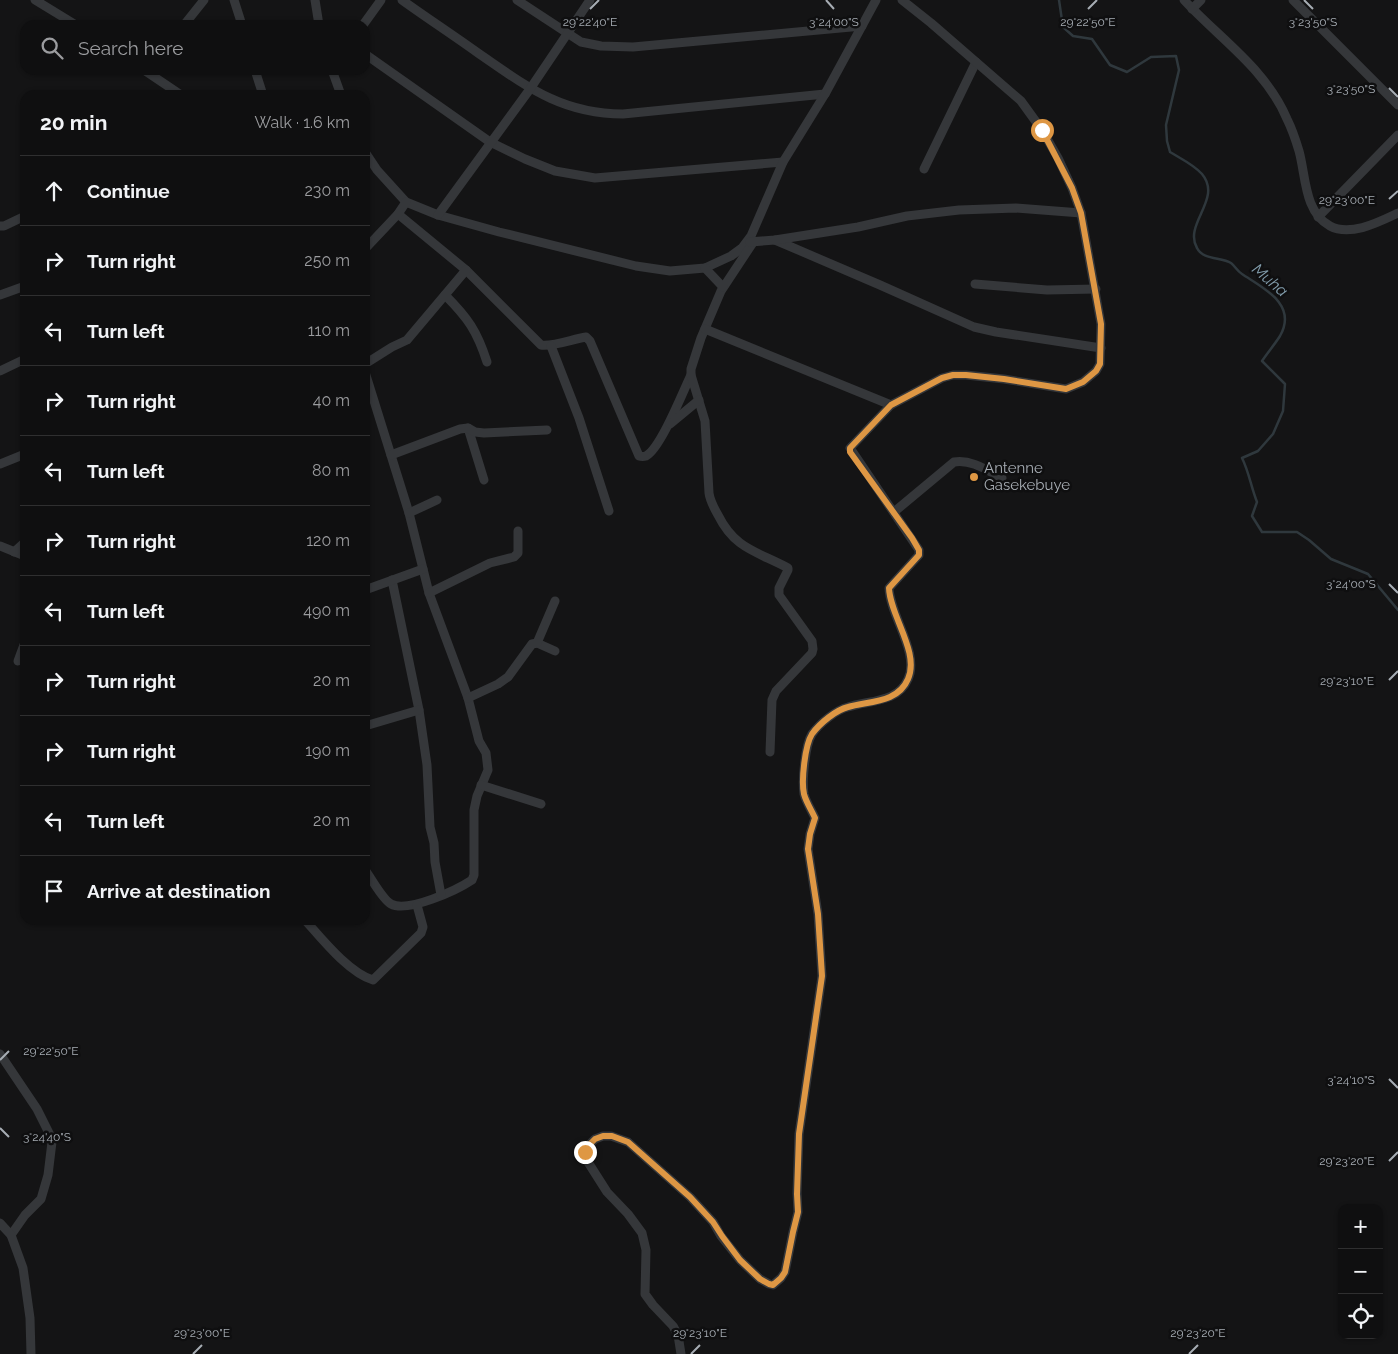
<!DOCTYPE html>
<meta charset="utf-8">
<style>
:root{--surface:#0f0f10;--page:#181819;--text:#f1f3f6;--muted:#9b9c9f;--line:#2f2f30}
body{margin:0;font-family:Raleway,sans-serif;background:var(--page);color:var(--text)}
.controls{position:absolute;right:15px;bottom:15px;display:grid;overflow:hidden;border-radius:10px;box-shadow:0 1px 4px #0004}
.controls button{width:45px;height:45px;display:grid;place-items:center;padding:0;border:0;border-bottom:1px solid var(--line);background:var(--surface);color:var(--text);font:25px sans-serif}
.stop{position:absolute;width:15px;height:15px;margin:-11px;border:4px solid #de9744;border-radius:50%;background:#fff}
.stop.end{background:#de9744;border-color:#fff;box-shadow:0 1px 5px #0008}
.list{margin:0;padding:0;list-style:none}
h2{display:flex;justify-content:space-between;align-items:center;height:65px;margin:0;padding:0 20px;font-size:21px}
h2 small{font-size:16px;font-weight:400;color:var(--muted)}
.list li{display:grid;grid-template-columns:32px 1fr auto;gap:15px;align-items:center;box-sizing:border-box;height:70px;padding:0 20px;border-top:1px solid var(--line)}
.list b{display:block;font-size:19px;white-space:nowrap}
.list em{font-size:16px;font-style:normal;color:var(--muted)}
.icon{flex:none;width:28px;height:28px;fill:none;stroke:currentColor;stroke-width:2;stroke-linecap:round;stroke-linejoin:round}
.map{position:relative;flex:none;width:1398px;height:1354px;overflow:hidden}
.search{position:absolute;background:var(--surface);box-shadow:0 1px 4px #0004;left:20px;top:20px;width:350px;height:55px;display:flex;align-items:center;gap:12px;box-sizing:border-box;padding:0 18px;border-radius:15px;color:var(--muted);font-size:19px}
.panel{position:absolute;background:var(--surface);box-shadow:0 1px 4px #0004;left:20px;top:90px;width:350px;height:835px;border-radius:15px}
.map>svg:first-child{display:block}
.lines{fill:none;stroke-linecap:round;stroke-linejoin:round}
.stream{stroke:#2f383d;stroke-width:2.5}
.street{stroke:#35373a;stroke-width:9}
.route{stroke:#de9744;stroke-width:6}
.ticks{fill:none;stroke:#a7adb4;stroke-width:2}
.poi-dot{fill:#de9744;stroke:#0f0f10;stroke-width:2}
.labels{text-anchor:middle;dominant-baseline:central;stroke-width:5;stroke-linejoin:round;paint-order:stroke}
.poi-label{font-size:15px;fill:#a7adb4;stroke:#0f0f10;text-anchor:start}
.water-label{font-size:16px;font-style:italic;fill:#829dac;stroke:#0f0f10}
.ticks-label{font-size:12px;text-anchor:middle;fill:#a7adb4;stroke:#0f0f10;stroke-width:5;stroke-linejoin:round;paint-order:stroke}
</style>
<div class="map">
<svg width="1398" height="1354" viewBox="0 0 1398 1354">
<rect width="100%" height="100%" fill="#141415"/>
<g class="lines">
<!-- stream -->
<path class="stream" d="M1059,0L1063,27L1073,36L1092,39L1110,65L1127,72L1151,57L1176,56L1179,70L1166,125L1167,141L1170,152C1181,159 1193,164 1202,174C1223,199 1183,224 1197,248C1203,260 1221,257 1231,263C1235,266 1237,271 1242,274C1263,288 1298,304 1280,336C1275,344 1268,352 1262,361L1285,384L1283,411L1273,434L1258,451L1242,458C1249,472 1251,487 1257,502L1252,516L1262,532H1297L1309,540L1331,559L1368,574L1398,610"/>
<!-- street -->
<g class="street">
<path d="M35,0L76,25"/>
<path d="M234,0L242,25"/>
<path d="M315,0L319,25"/>
<path d="M402,0C427,18 453,35 478,53C526,86 561,114 623,114L825,94"/>
<path d="M517,0L581,42L601,46L633,47L862,26"/>
<path d="M1184,0C1220,39 1266,69 1287,119C1292,129 1296,141 1299,151C1306,176 1304,212 1330,226C1350,237 1379,222 1398,213"/>
<path d="M1293,0L1398,105"/>
<path d="M1192,9L1201,0"/>
<path d="M184,25L204,0"/>
<path d="M363,25L381,0"/>
<path d="M365,54L490,142L525,159L555,171L595,178L783,162"/>
<path d="M144,70L181,95"/>
<path d="M255,70L263,95"/>
<path d="M332,70L341,95"/>
<path d="M365,152L377,170L406,202L438,215L499,232L636,266L670,271L705,268L731,256L742,248L751,236L783,162L825,94L876,0"/>
<path d="M924,169L976,62"/>
<path d="M398,214L466,270L541,345C552,347 573,339 586,337L590,341L639,456C642,457 643,457 646,456C661,448 683,391 691,375"/>
<path d="M438,215L530,89L590,0"/>
<path d="M1318,217L1398,135"/>
<path d="M0,226H4L25,216"/>
<path d="M775,240L880,285L974,327L996,332L1101,348"/>
<path d="M754,241L721,291L701,338L691,369V375L705,421L709,493C710,501 714,508 718,515C735,549 756,551 788,568V570L779,588V595L812,641L813,649L812,653L776,691L772,700L770,752"/>
<path d="M750,242L775,240L858,227L907,216L959,210L1016,208L1081,213"/>
<path d="M365,249L398,214L406,202"/>
<path d="M705,268L723,287"/>
<path d="M975,284L1047,290L1096,289"/>
<path d="M0,295L25,286"/>
<path d="M445,295C468,318 477,331 487,362"/>
<path d="M705,329L891,405"/>
<path d="M551,346L579,418L609,511"/>
<path d="M365,364L392,347L407,340L466,270"/>
<path d="M0,371L25,359"/>
<path d="M365,372L409,513L429,593L468,698L479,741L486,753L488,770L477,796L474,810V875L472,880C457,890 408,913 391,904C382,899 372,879 365,870"/>
<path d="M670,424L699,400"/>
<path d="M468,428L484,480"/>
<path d="M391,455L460,429L468,428L475,432L484,433L547,430"/>
<path d="M0,464L25,454"/>
<path d="M894,512L954,462C972,459 988,471 1002,478"/>
<path d="M409,513L437,500"/>
<path d="M0,546L25,556"/>
<path d="M14,552L25,542"/>
<path d="M392,580L419,710L427,765L430,827L434,843L435,862L441,895"/>
<path d="M365,590L423,569"/>
<path d="M429,593L490,563L514,557L518,553V531"/>
<path d="M537,643L555,651"/>
<path d="M18,661L25,642"/>
<path d="M468,698L498,684L508,677L532,644L537,643L555,601"/>
<path d="M365,726L419,710"/>
<path d="M481,785L541,804"/>
<path d="M305,920C322,939 349,973 373,980L421,933L423,927L417,905"/>
<path d="M0,1054L37,1109L50,1135L52,1142L48,1175L41,1199L25,1215L11,1235"/>
<path d="M0,1223L11,1235L23,1268L30,1318L31,1354"/>
<path d="M681,1354L678,1335L673,1326L653,1305L645,1294L646,1250L642,1233L628,1214L607,1192L586,1159L585,1153L586,1148L595,1139L603,1136H611L628,1142L690,1197L713,1222L721,1236L740,1260L760,1279L769,1284L773,1285L781,1278L785,1272L793,1232L798,1212L797,1193L799,1134L822,976L818,914L808,849L810,834L815,818C812,811 806,802 804,794C802,781 805,745 812,734C820,723 836,710 848,707C869,700 898,703 908,679C920,653 890,616 889,588L919,555V550L850,448L891,405L942,378L953,375H966L1004,379L1066,389L1083,382L1096,371L1100,364L1101,324L1081,213L1072,188L1058,158L1042,130L1021,101L931,23L902,0"/>
</g>
</g>
<g class="lines">
<!-- route -->
<path class="route" d="M585,1152L586,1148L595,1139L603,1136H612L628,1142L690,1197L713,1222L722,1236L740,1260L760,1279L769,1284L773,1285L781,1278L785,1272L793,1232L798,1212L797,1194L799,1134L822,976L818,914L808,849L810,834L815,818C812,811 806,802 804,794C801,781 805,745 812,734C820,723 836,710 848,707C869,701 898,703 908,679C920,652 890,616 889,588L919,555V550L912,538L850,452V448L891,405L942,378L953,375H966L1004,379L1066,389L1083,382L1096,371L1100,364L1101,324L1081,213L1072,188L1042,130"/>
</g>
<!-- ticks -->
<path class="ticks" d="M826,0L834,9M1304,0L1313,9M590,9L599,0M1088,9L1097,0M1389,88L1398,97M1389,199L1398,191M1389,584L1398,593M1389,680L1398,671M0,1060L9,1051M1389,1079L1398,1088M0,1128L9,1137M1389,1161L1398,1152M193,1354L202,1345M691,1354L700,1345M1189,1354L1198,1345"/>
<!-- markers -->
<circle class="poi-dot" cx="974" cy="477" r="5"/>
<g class="labels">
<!-- poi labels -->
<g class="poi-label">
<text x="984" y="468">Antenne<tspan x="984" dy="17">Gasekebuye</tspan></text>
</g>
<!-- water labels -->
<g class="water-label">
<text transform="translate(1270 280) rotate(41)">Muha</text>
</g>
</g>
<g class="ticks-label">
<text x="590" y="26">29°22'40"E</text>
<text x="1088" y="26">29°22'50"E</text>
<text x="834" y="26">3°24'00"S</text>
<text x="1313" y="26">3°23'50"S</text>
<text x="1351" y="93">3°23'50"S</text>
<text x="1347" y="204">29°23'00"E</text>
<text x="1351" y="588">3°24'00"S</text>
<text x="1347" y="685">29°23'10"E</text>
<text x="51" y="1055">29°22'50"E</text>
<text x="1351" y="1084">3°24'10"S</text>
<text x="47" y="1141">3°24'40"S</text>
<text x="1347" y="1165">29°23'20"E</text>
<text x="202" y="1337">29°23'00"E</text>
<text x="700" y="1337">29°23'10"E</text>
<text x="1198" y="1337">29°23'20"E</text>
</g>
</svg>
<div class="controls">
<button>+</button>
<button>−</button>
<button><svg class="icon" aria-label="locate" viewBox="0 0 24 24"><circle cx="12" cy="12" r="6"/><path d="M12 2v4M12 18v4M2 12h4M18 12h4"/></svg></button>
</div>
<div class="stop" style="left:1042px;top:130px"></div>
<div class="stop end" style="left:585px;top:1152px"></div>
<div class="search"><svg class="icon" aria-label="search" viewBox="0 0 24 24"><circle cx="10" cy="10" r="6"/><path d="M15 15l6 6"/></svg>Search here</div>
<section class="panel">
<h2>20 min<small>Walk · 1.6 km</small></h2>
<ul class="list">
<li><svg class="icon" aria-label="ahead" viewBox="0 0 24 24"><path d="M12 20V5M6 11l6-6 6 6"/></svg><div><b>Continue</b></div><em>230 m</em></li>
<li><svg class="icon" aria-label="right" viewBox="0 0 24 24"><path d="M7 20v-9h11M14 6l5 5-5 5"/></svg><div><b>Turn right</b></div><em>250 m</em></li>
<li><svg class="icon" aria-label="left" viewBox="0 0 24 24"><path d="M17 20v-9H6M10 6l-5 5 5 5"/></svg><div><b>Turn left</b></div><em>110 m</em></li>
<li><svg class="icon" aria-label="right" viewBox="0 0 24 24"><path d="M7 20v-9h11M14 6l5 5-5 5"/></svg><div><b>Turn right</b></div><em>40 m</em></li>
<li><svg class="icon" aria-label="left" viewBox="0 0 24 24"><path d="M17 20v-9H6M10 6l-5 5 5 5"/></svg><div><b>Turn left</b></div><em>80 m</em></li>
<li><svg class="icon" aria-label="right" viewBox="0 0 24 24"><path d="M7 20v-9h11M14 6l5 5-5 5"/></svg><div><b>Turn right</b></div><em>120 m</em></li>
<li><svg class="icon" aria-label="left" viewBox="0 0 24 24"><path d="M17 20v-9H6M10 6l-5 5 5 5"/></svg><div><b>Turn left</b></div><em>490 m</em></li>
<li><svg class="icon" aria-label="right" viewBox="0 0 24 24"><path d="M7 20v-9h11M14 6l5 5-5 5"/></svg><div><b>Turn right</b></div><em>20 m</em></li>
<li><svg class="icon" aria-label="right" viewBox="0 0 24 24"><path d="M7 20v-9h11M14 6l5 5-5 5"/></svg><div><b>Turn right</b></div><em>190 m</em></li>
<li><svg class="icon" aria-label="left" viewBox="0 0 24 24"><path d="M17 20v-9H6M10 6l-5 5 5 5"/></svg><div><b>Turn left</b></div><em>20 m</em></li>
<li><svg class="icon" aria-label="arrive" viewBox="0 0 24 24"><path d="M6 21V4h12l-3 4 3 4H6"/></svg><div><b>Arrive at destination</b></div></li>
</ul>
</section>
</div>
